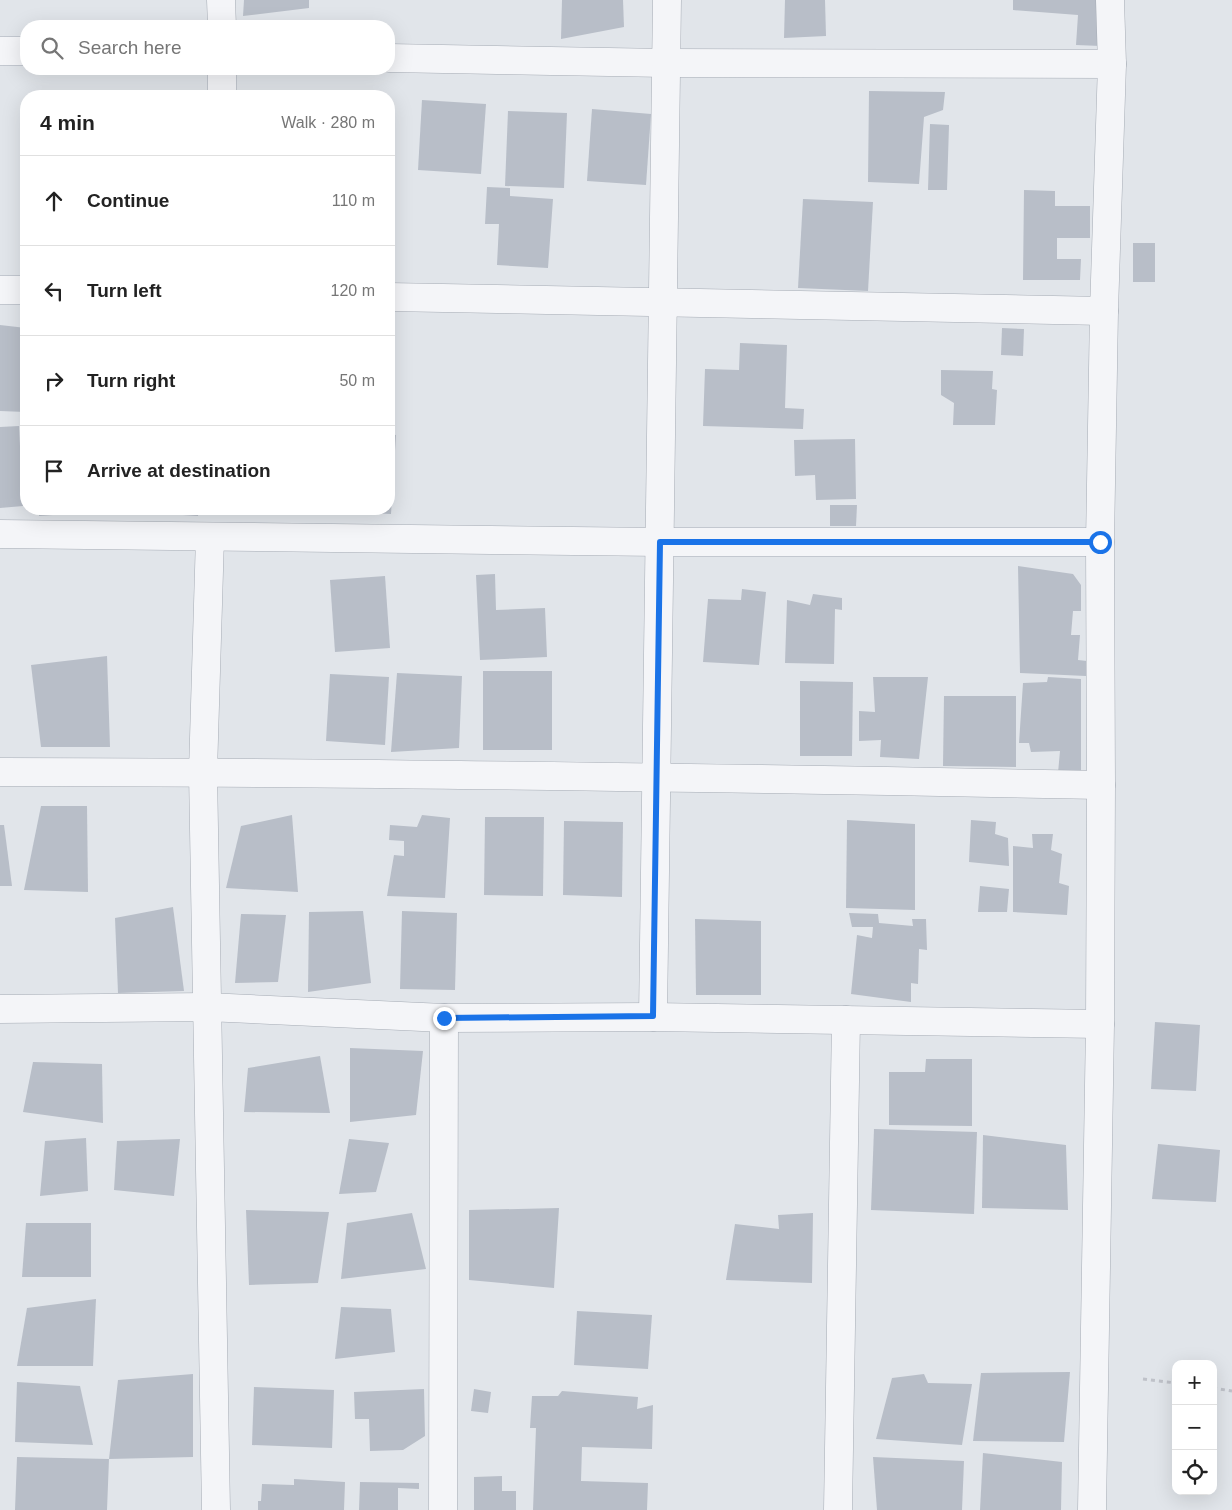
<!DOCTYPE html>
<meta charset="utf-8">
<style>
:root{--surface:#fff;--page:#f2f2f2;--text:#222;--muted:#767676;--line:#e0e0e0}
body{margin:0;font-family:Helvetica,sans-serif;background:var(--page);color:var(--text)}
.controls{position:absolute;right:15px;bottom:15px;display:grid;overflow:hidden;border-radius:10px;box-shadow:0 5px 20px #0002}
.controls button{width:45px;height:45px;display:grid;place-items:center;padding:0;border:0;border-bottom:1px solid var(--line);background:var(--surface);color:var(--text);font:25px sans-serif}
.stop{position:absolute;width:15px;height:15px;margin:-11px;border:4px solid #1a73e8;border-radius:50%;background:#fff}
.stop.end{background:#1a73e8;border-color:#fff;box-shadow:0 1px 5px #0008}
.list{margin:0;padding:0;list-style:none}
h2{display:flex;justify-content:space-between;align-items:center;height:65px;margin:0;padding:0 20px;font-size:21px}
h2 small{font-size:16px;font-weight:400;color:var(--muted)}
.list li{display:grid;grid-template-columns:32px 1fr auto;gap:15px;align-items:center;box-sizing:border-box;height:90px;padding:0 20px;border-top:1px solid var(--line)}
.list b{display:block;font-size:19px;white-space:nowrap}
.list em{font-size:16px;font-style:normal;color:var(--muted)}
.icon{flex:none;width:28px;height:28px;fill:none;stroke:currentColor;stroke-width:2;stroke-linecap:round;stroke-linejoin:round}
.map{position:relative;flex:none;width:1232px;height:1510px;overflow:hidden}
.search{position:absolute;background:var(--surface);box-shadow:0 5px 20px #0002;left:20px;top:20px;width:375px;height:55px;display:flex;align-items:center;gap:12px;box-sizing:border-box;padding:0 18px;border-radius:20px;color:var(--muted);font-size:19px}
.panel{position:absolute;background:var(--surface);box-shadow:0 5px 20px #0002;left:20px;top:90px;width:375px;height:425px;border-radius:20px}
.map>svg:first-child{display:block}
.building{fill:#b8bec8}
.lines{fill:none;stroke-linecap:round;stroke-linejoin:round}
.minor-casing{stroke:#a6acb5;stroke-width:29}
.path{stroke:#bfc2c9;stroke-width:3;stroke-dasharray:4 4;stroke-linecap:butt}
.minor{stroke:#f4f5f8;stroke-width:28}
.route{stroke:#1a73e8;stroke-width:6}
</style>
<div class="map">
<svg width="1232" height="1510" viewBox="0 0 1232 1510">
<rect width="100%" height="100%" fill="#e1e5ea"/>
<!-- building -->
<g class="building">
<path d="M244,0H309V8L243,16Z"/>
<path d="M562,0H623L624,27L561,39Z"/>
<path d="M785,0H825L826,36L784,38Z"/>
<path d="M1013,0H1104L1101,46L1076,45L1078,15L1013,10Z"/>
<path d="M869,91L945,92L943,110L924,117L919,184L868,182Z"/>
<path d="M422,100L486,104L481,174L418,170Z"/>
<path d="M592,109L651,114L646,185L587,181Z"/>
<path d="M508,111L567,113L564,188L505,186Z"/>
<path d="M930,124L949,125L947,190H928Z"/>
<path d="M487,187L510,188V196L553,199L548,268L497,265L499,224H485Z"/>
<path d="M1024,190L1055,191V206H1090V238H1057V259H1081L1080,280H1023Z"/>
<path d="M803,199L873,202L868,291L798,288Z"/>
<rect x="1133" y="243" width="22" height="39"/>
<path d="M0,325L26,328V412L0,411Z"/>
<path d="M1002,328L1024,329L1023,356L1001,355Z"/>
<path d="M740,343L787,345L785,408L804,409L803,429L703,426L705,369L739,370Z"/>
<path d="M941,370L993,371L992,389L997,390L995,425H953L954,403L941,395Z"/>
<path d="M19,426L23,506L0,508V427Z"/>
<path d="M389,434L396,435L391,514L330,511V509H389Z"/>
<path d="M855,439L856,499L816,500L815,475L795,476L794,440Z"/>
<path d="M830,505H857L856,526H830Z"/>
<path d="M39,509H94V512L39,516Z"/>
<path d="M137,509H199L198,516L137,512Z"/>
<path d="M1018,566L1073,574L1081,585V611H1073L1071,635H1080L1078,660L1087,661L1086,676L1020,673Z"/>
<path d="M495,574L496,610L545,608L547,657L480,660L476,575Z"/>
<path d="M385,576L390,648L335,652L330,580Z"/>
<path d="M742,589L766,592L759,665L703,662L708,599L741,600Z"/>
<path d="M813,594L842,598V610L835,609L834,664L785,663L787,600L810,605Z"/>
<path d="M107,656L110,747H41L31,665Z"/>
<rect x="483" y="671" width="69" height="79"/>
<path d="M397,673L462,676L459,748L391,752Z"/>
<path d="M330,674L389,677L385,745L326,741Z"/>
<path d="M873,677H928L919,759L880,757L881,740L859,741V711L875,712Z"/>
<path d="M1048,677L1081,679V775L1058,773L1060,751L1031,752L1029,743H1019L1023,683L1047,682Z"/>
<path d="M800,681L853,682L852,756H800Z"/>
<path d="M944,696H1016V767L943,766Z"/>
<path d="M41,806H87L88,892L24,890Z"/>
<path d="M292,815L298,892L226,888L241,826Z"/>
<path d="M422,815L450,818L445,898L387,896L394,855L404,856V841L389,840L390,825L417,827Z"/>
<path d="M485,817H544L543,896L484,895Z"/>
<path d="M847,820L915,824V910L846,908Z"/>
<path d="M971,820L996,822L995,834L1008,838L1009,866L969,862Z"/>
<path d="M564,821L623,822L622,897L563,895Z"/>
<path d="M0,825H4L12,886H0Z"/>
<path d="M1032,834H1053L1051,850L1062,854L1059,883L1069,886L1067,915L1013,912V846L1033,848Z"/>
<path d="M980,886L1009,889L1007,912H978Z"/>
<path d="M173,907L184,991L118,993L115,918Z"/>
<path d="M363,911L371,983L308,992L309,912Z"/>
<path d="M402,911L457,913L455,990L400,989Z"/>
<path d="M849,913L878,914L879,923L913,926L912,919H926L927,950L919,949L918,984L911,983V1002L851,994L857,935L872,938L873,927H852Z"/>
<path d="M241,914L286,915L278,982L235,983Z"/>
<path d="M695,919L761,921V995H696Z"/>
<path d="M1155,1022L1200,1025L1196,1091L1151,1089Z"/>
<path d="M350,1048L423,1051L416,1115L350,1122Z"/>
<path d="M320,1056L330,1113L244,1112L248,1068Z"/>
<path d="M926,1059H972V1126L889,1125V1072H925Z"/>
<path d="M33,1062L102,1064L103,1123L23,1112Z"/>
<path d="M874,1129L977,1132L974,1214L871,1210Z"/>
<path d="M983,1135L1066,1145L1068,1210L982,1208Z"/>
<path d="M86,1138L88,1191L40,1196L45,1141Z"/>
<path d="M180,1139L174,1196L114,1190L117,1141Z"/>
<path d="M349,1139L389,1143L376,1192L339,1194Z"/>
<path d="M1158,1144L1220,1150L1216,1202L1152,1199Z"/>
<path d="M559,1208L554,1288L469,1280V1210Z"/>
<path d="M246,1210L329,1212L318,1283L249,1285Z"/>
<path d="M412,1213L426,1269L341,1279L347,1223Z"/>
<path d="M813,1213L812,1283L726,1280L735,1224L779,1229L778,1215Z"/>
<path d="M26,1223H91V1277H22Z"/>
<path d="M96,1299L93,1366H17L27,1308Z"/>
<path d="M341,1307L391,1309L395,1352L335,1359Z"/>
<path d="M577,1311L652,1315L648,1369L574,1365Z"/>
<path d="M1070,1372L1064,1442L973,1441L981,1373Z"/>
<path d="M193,1374V1457L109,1459L107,1510H15L17,1457L109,1459L118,1380Z"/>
<path d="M924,1374L928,1383L972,1384L962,1445L876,1439L892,1378Z"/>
<path d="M17,1382L80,1386L93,1445L15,1442Z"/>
<path d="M254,1387L334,1390L332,1448L252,1445Z"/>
<path d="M424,1389L425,1436L403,1450L370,1451L369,1419H355L354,1392Z"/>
<path d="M474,1389L491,1392L488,1413L471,1411Z"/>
<path d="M562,1391L638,1397L637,1409L653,1405L652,1449L582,1447L581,1481L648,1483L647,1510H533L536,1428H530L532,1396H558Z"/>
<path d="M983,1453L1062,1462L1061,1510H980Z"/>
<path d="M873,1457L964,1461L962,1510H877Z"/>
<path d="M502,1476V1491H516V1510H474V1477Z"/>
<path d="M294,1479L345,1482L344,1510H258V1501H261L262,1484L294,1485Z"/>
<path d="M360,1482L419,1483V1489L398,1488V1510H359Z"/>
</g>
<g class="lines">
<!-- minor casing -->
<g class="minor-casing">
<g id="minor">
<path d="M221,0L222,26"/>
<path d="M0,51H26"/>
<path d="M389,58L666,63L1112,64"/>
<path d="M222,96V69"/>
<path d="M0,290H26"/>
<path d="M389,297L1104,311"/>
<path d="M0,534L660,542H1100"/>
<path d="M210,537L203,772L216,1510"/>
<path d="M0,772C367,772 734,778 1101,785"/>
<path d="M0,1009L207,1007L444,1018L653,1017L1100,1024"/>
<path d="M653,1017L667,0"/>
<path d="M443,1510L444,1018"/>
<path d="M838,1510L846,1020"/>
<path d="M1092,1510L1100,1024L1101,785L1100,542L1104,311L1112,64L1110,0"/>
</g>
</g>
<!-- path -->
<g class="path">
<path d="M1143,1379L1176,1383"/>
<path d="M1213,1388L1232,1391"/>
</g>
<!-- minor -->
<use href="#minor" class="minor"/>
</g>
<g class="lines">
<!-- route -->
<path class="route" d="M444,1018L653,1016L660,542H1100"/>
</g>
</svg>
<div class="controls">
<button>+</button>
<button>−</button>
<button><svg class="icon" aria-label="locate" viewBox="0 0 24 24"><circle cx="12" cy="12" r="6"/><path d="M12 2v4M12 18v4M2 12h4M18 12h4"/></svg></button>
</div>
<div class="stop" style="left:1100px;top:542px"></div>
<div class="stop end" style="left:444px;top:1018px"></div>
<div class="search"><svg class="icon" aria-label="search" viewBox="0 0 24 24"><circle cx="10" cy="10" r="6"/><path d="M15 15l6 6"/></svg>Search here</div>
<section class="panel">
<h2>4 min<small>Walk · 280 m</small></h2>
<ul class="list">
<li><svg class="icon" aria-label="ahead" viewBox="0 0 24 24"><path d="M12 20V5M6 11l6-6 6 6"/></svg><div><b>Continue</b></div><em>110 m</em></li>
<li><svg class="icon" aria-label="left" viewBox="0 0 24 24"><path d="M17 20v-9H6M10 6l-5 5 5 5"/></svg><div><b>Turn left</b></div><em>120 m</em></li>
<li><svg class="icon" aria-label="right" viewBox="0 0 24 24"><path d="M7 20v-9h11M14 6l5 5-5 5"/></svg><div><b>Turn right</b></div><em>50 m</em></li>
<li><svg class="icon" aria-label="arrive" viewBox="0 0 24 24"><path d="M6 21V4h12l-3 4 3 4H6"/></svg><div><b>Arrive at destination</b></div></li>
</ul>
</section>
</div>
